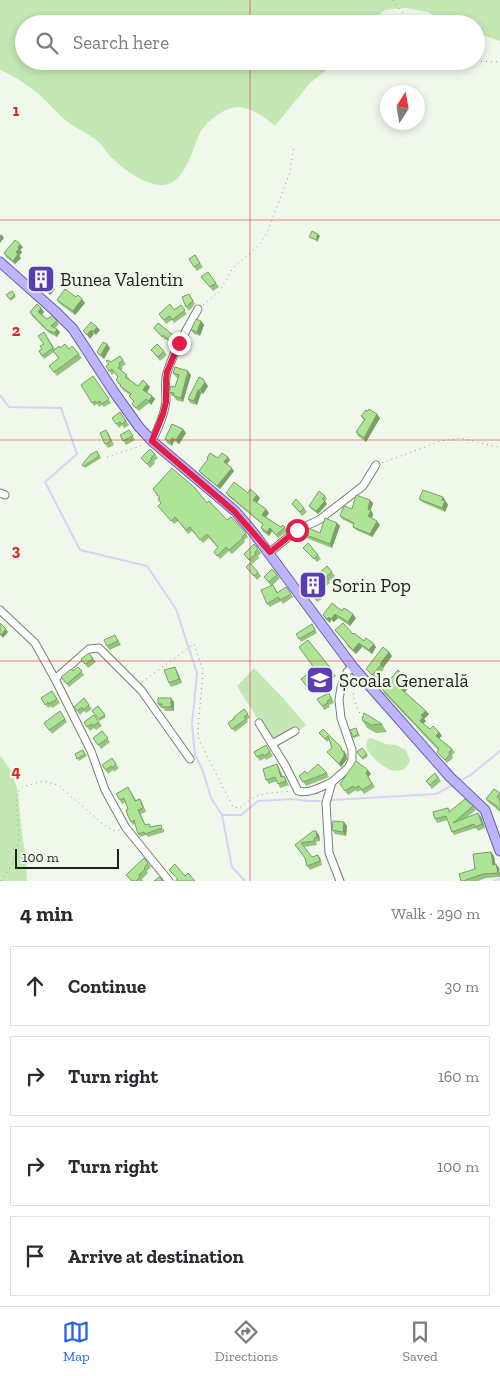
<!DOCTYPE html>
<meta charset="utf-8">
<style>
:root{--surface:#fff;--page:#f2f2f3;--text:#2b2b33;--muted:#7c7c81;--line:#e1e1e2;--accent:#2563eb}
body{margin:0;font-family:"Zilla Slab",serif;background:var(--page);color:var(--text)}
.compass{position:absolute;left:380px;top:85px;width:45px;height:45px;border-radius:50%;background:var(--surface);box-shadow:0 2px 8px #0003;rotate:11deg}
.scale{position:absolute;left:15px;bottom:12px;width:104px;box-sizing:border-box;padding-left:5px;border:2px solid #1e211d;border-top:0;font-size:14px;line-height:18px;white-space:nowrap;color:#1e211d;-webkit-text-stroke:4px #f0f8ec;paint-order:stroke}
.stop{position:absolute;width:15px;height:15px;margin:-11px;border:4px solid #e11d48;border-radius:50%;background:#fff}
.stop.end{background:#e11d48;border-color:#fff;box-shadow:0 1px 5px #0008}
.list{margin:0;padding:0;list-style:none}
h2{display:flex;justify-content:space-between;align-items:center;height:65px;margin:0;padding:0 20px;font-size:21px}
h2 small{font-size:16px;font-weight:400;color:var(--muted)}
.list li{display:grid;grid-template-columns:32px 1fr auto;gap:15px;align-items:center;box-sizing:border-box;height:80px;margin:0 10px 10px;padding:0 10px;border:1px solid var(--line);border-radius:0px}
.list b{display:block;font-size:19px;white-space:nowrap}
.list em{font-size:16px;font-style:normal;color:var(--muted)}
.icon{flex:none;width:28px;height:28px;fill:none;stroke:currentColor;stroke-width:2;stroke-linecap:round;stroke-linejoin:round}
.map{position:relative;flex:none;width:500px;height:881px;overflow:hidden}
.search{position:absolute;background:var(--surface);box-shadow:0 2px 8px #0003;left:15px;right:15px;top:15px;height:55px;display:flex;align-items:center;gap:12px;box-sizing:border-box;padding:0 18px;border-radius:28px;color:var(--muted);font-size:19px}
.sheet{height:425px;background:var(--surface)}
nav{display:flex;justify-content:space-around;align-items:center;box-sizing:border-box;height:70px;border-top:1px solid var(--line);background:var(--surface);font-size:14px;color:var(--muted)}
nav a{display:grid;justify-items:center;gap:2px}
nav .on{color:var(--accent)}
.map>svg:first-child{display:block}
.green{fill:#c3e8b3}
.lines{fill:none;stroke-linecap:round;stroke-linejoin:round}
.stream{stroke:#d5d3f6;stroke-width:2}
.minor-casing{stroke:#787f75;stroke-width:9}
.major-casing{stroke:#6a5fae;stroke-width:11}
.path{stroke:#91968e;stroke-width:1;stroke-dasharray:1 4;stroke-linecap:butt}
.minor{stroke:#fff;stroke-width:7}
.major{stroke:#beb3fd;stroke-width:9}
.wall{fill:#96c480}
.shaded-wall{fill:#7aa068}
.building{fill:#aee495;stroke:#7aa068}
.route{stroke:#e11d48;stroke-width:6}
.grid{fill:none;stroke:#d62828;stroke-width:1;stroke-opacity:0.55}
.labels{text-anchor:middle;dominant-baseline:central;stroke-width:4.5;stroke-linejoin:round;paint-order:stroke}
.poi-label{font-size:19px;fill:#1e211d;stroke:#f0f8ec;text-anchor:start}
.grid-label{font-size:16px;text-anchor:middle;font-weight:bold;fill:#d62828;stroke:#f0f8ec;stroke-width:4.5;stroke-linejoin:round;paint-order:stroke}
</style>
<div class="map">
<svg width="500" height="881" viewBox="0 0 500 881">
<rect width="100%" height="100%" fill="#f0f8ec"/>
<!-- green -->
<g class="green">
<path d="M0,0H500V41L476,33V24H451L428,12L406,8L385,10L367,24H24V61H337L310,83L275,126C266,118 251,107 238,107C226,107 210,119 203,128C192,144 188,183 163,185C145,186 122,168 110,156C105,150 101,143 95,139C87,133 77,129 69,123C61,117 54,109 47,102C34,89 17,77 0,70Z"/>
<path d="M254,668L283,698L306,725L297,732L272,742L237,686Z"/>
<path d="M371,738L386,744L396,745L406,750L410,760C402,785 371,761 366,746L368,739Z"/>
<path d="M0,755L12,772L18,792L22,835L26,856L27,881H0Z"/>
</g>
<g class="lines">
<!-- stream -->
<g class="stream">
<path d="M0,395L9,407L61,408L77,454L45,482L80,550L147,566L176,609L197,673L192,724L195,755L203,771L211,798L222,815L232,867L245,881"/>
<path d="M462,780L472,774L500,751"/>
<path d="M332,800L436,794L451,786"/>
<path d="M222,815H241L258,801L292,799L307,801H320"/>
<path d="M494,881L500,879"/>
</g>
<!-- minor casing -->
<g class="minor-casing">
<g id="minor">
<path d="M152,441C158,429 165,414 166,400C166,391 164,382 167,373C174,350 187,329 198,309"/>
<path d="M0,493L5,495"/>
<path d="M270,552L297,530L319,520L363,486L376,465"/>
<path d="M0,610L35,643L55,679L91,751L105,790L126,828L169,881"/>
<path d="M55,679L89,649L99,648L141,690L190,759"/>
<path d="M259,723L285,765L298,791C309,794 321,787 332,782"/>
<path d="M272,744L295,731"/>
<path d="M340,881L329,853L326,803L332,782L348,768L352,760V750L341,718L339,700L341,687L347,672L353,667"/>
</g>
</g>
<!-- major casing -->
<g class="major-casing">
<path id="major" d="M0,262L56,312L73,329L114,392L139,427L152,441L235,511L253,532L353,667L450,777L485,810L500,851"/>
</g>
<!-- path -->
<g class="path">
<path d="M393,0L401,11L413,24"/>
<path d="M476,61L500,62"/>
<path d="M203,305L219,292L233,268L259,245L267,233L290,172L294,146"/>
<path d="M107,457L144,445"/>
<path d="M382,463L441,441L460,438L497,447L500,445"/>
<path d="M142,682L194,644L203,671L198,730L199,740L233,807L239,808C245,804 250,799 257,796C267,792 279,793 290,791"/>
<path d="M357,684C348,695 358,709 363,719"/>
<path d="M1,881L15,860L19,838L16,796L22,787L43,781L58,785L104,825L114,831L120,830"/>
</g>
<!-- minor -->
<use href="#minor" class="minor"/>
<!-- major -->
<use href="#major" class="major"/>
</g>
<!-- wall -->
<g class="wall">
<path d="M23,247L20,250L22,252L19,256L21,258L15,264L6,257L4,253Z"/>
<path d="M195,255L203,267L197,271L194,267Z"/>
<path d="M208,272L219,287L213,291L201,277Z"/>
<path d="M30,274L47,277L50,280L48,282L55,289L50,295L34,281Z"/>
<path d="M12,291L16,297L11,301L6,295Z"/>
<path d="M189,294L195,304L189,311L186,307Z"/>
<path d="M57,300L85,303L75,315L60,304Z"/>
<path d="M181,305L187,314L174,323L172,320L166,324L159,314L174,310Z"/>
<path d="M41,308L44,312L42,315L47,319L57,321L59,324L55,328L60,332L57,337L49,333L32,316L30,312Z"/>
<path d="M201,321L204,325L200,336L194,334L191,330Z"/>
<path d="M154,328L176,339L172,344L166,339L165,340Z"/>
<path d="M44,332L55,349L60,348L69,349L79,354L82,358L57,376L49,366L59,359L54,352L44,359L39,351L42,349L44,344Z"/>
<path d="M110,348L104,359L100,356L97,352Z"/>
<path d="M151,350L164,351L167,355L160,361Z"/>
<path d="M120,356L126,364L122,367L123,369L121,370L129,378V379L138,386L150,387L147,392L152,396L155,399L151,405L149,403L139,411L134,407L132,404L134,402L129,396L130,395L123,390L116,380L118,377L115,372L112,375L106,366Z"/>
<path d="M173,373L191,375L183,402L176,400L174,396H172L169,392L175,387L178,378L176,377Z"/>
<path d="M93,376L111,403L104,407L102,405L99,407L97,404L94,406L92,403Z"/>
<path d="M199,377L208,386L203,394L201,393L197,405L190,403L188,399Z"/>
<path d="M120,412L129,425L124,428L122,425L119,428L112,418Z"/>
<path d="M377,414L380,418L366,442L358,436L356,432L364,420L361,416Z"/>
<path d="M106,430L109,434L114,445L108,448L105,444Z"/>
<path d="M129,430L135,440L126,445L120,435Z"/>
<path d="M186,433L179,444L174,441L172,446L167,443L165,439Z"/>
<path d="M97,451L101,458L85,468L82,465Z"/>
<path d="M155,454L158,458L154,461L155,463L150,468L141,458Z"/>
<path d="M207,458H218L230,460L227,464L234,471L220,489L201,474L199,471L208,460Z"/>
<path d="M153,489L207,503L227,520L246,533L248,537L244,540L245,542L232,554L229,551L220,559L214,552L218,548L209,538L203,543L192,531L188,534L178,521L174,524L158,506L161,503L158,499L159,498Z"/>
<path d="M226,493H248L257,495L260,498L256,503L266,509L269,513L266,517L281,527L283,525L288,531L278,538L272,531L269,536L263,532L261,528L263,525L228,496Z"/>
<path d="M325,496L327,499L325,501L327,504L318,514L311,509L309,506Z"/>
<path d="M443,497L448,505L445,512L422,502L419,499Z"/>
<path d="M373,503L371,510L373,514L372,518L380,525L372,537L356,530L353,527L354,525L342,519L340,516L352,509Z"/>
<path d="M292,504L304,508L307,512L302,516Z"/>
<path d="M337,523L340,526L332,548L304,537L301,533H320Z"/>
<path d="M254,544L261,553L258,556L259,558L252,564L244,554Z"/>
<path d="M303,548L318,555L321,559L317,562Z"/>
<path d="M246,567L258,572L261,576L257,580Z"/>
<path d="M272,569L280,578L272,586L276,589L278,593L286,587L293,597L283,604L281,601L270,607L267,604L271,586L264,577Z"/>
<path d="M332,572L335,576L329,581L330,583L317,593L322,599L317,602L302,582L315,577Z"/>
<path d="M342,611L356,618L350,626L338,618L334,622L331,620L330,623L325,619L323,615Z"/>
<path d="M312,624L317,633L301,642L299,639Z"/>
<path d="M335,630L353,634L376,647L372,654L362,647L356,654L348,647L346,643Z"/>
<path d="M118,639L121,645L109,650L107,646Z"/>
<path d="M308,640L336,676L312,694L301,679L315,669Z"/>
<path d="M89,653L96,662L88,668L81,659Z"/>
<path d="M392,656L383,668L384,669L375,679L366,669Z"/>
<path d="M78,667L84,675L69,687L61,677L73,671Z"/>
<path d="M175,667L177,671L182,683L171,687L169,683Z"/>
<path d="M412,684L405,692L429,714L424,719L426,721L423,724L430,729L439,732L442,736L439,738L452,749L455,752L452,755L453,758L447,763L437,752L438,750L384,693L382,689Z"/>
<path d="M52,691L60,703L52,708L51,706L48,708L41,698Z"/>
<path d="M331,696L334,703L329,705L330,707L324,710L322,706Z"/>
<path d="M84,698L92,709L86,713L84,711L80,715L74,707Z"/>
<path d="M174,702V711H165L163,708H161L158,704Z"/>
<path d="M98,706L106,717L100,721L92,711Z"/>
<path d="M244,709L250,717L247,720L248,722L235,732L228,723Z"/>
<path d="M60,711L67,722L52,734L44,723Z"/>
<path d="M94,715L102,726L96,730L94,728L90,731L84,722Z"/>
<path d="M362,720L382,724L387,732L376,733L367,728Z"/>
<path d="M356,728L360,736L354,738L353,737Z"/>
<path d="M323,729L346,754L347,759L341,767L327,752L332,748L329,740L327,742L319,733Z"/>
<path d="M102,731L110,742L101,749L93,738Z"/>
<path d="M266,745L273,756L266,760L265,758L260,761L257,757Z"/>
<path d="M362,748L368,756L363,760L357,752Z"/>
<path d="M83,750L87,756L79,761L75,754Z"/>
<path d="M112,758L119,768L114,772L113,770L108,774L102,765Z"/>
<path d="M277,764L279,768L282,776H284L289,785L280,788L277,781L269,784L266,780Z"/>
<path d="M327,773L329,777L306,786L299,776L307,774Z"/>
<path d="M435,773L441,781L432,789L426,781Z"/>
<path d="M371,774L368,777L375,787L364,794L361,790L357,792L356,790L348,795L340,784Z"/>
<path d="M128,787L136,800L140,799L142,802L146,812L141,814L145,825L149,824L151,827L164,829V832L148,837L146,835L140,837L138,834L135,824L133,825L131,822L128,809L125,802L122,804L116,794Z"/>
<path d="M500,793V812L497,809L489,803L486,799Z"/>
<path d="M473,806L476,810L466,818L481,817L485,828L478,831L476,828L454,835L452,832L448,820L437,823L435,819L448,808L450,811Z"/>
<path d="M344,822L347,826L346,836L335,834L332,830Z"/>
<path d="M319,835L320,841L316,842L317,845L304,847L312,857L318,855L321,859L322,865L310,870L307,866L305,858L295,845Z"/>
<path d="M491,852L494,856L495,864L499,868L500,877L486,878L478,881H461Z"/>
<path d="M144,858L151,867L147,871L148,873L142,879L143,881H131L126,875Z"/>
</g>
<!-- shaded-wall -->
<g class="shaded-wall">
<path d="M1,234L4,238L0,243V236Z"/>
<path d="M318,234L320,236L317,242L316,240Z"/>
<path d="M20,244L23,247L20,250L22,252L19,256L21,258L15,264L13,261L18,247Z"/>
<path d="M47,277L50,280L48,283L45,279Z"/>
<path d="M52,286L55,289L50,295L47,291Z"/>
<path d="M82,299L85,303L75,315L73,311Z"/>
<path d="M41,308L44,312L41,315L38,312Z"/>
<path d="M201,321L204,325L200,336L197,332Z"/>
<path d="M97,327L100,330L96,335L93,332Z"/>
<path d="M57,329L60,332L57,337L55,333Z"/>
<path d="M91,330L94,334L90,339L87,335Z"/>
<path d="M173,335L176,339L172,344L169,340Z"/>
<path d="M107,344L110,348L104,359L101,355Z"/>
<path d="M188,371L191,375L183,402L181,398Z"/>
<path d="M205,382L208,386L203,394L200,390Z"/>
<path d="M147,384L150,387L146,394L143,390Z"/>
<path d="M198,390L201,393L197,405L194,401Z"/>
<path d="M152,396L155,399L151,405L149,401Z"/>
<path d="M377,414L380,418L366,442L364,438Z"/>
<path d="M183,429L186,433L179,444L176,440Z"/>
<path d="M172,438L174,441L172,446L170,442Z"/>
<path d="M228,457L230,460L226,465L224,462Z"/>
<path d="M232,468L234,471L220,489L217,486Z"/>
<path d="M257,495L260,498L256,504L253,500Z"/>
<path d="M443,497L448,505L445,512L442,508V500Z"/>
<path d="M370,500L373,503L370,512L368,509Z"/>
<path d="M325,501L327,504L318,514L316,511Z"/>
<path d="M266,509L269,513L265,518L262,515Z"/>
<path d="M371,511L373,514L371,519L368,516Z"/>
<path d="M377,521L380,525L372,537L370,534Z"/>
<path d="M337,523L340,526L332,548L330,544Z"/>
<path d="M270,528L272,531L269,536L267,532Z"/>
<path d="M335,614L338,618L334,622L331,619Z"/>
<path d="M353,614L356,618L350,626L348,622Z"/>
<path d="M329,617L331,620L330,623L327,619Z"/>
<path d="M6,629L8,632L3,638L1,635Z"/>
<path d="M359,643L362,647L356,654L353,650Z"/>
<path d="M374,644L376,647L372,654L369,650Z"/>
<path d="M389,652L392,656L383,668L380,664Z"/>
<path d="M175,667L177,671L182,683L179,679Z"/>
<path d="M409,681L412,684L404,693L401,689Z"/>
<path d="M171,698L174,702V711L171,707Z"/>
<path d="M426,711L429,714L424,719L426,721L422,725L420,721L421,715Z"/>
<path d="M439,732L442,736L438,739L436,736Z"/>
<path d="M344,751L346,754L347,759L341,767L339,764Z"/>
<path d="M277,764L279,768L284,780L281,777Z"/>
<path d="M368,770L371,774L368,777L375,787L366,773Z"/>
<path d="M478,813L481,817L485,828L482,824Z"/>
<path d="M344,822L347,826L346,836L343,832Z"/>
<path d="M316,831L319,835L320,841L317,837Z"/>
<path d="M491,852L494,856L496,868L493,865Z"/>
<path d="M496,864L499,868L500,876L498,873Z"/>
</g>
<!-- building -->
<g class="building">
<path d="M312,231L318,234L316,240L309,237Z"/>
<path d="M15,240L20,244L18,247L19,249L16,252L18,254L13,261L4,253Z"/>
<path d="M195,255L200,263L194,267L189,259Z"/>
<path d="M38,266L47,277L45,279L52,286L47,291L31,278L33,276L30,274Z"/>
<path d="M208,272L216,283L210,287L201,277Z"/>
<path d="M65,289L76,297L78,295L82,299L73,311L57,300Z"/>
<path d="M12,291L15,295L10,299L6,295Z"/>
<path d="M189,294L193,301L186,307L182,297Z"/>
<path d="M37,304L41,308L38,312L47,319L52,316L57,321L51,326L57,329L55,333L47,330L30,312Z"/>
<path d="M170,304L174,310L181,305L185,310L172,320L170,316L164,320L159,314Z"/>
<path d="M196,319L201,321L197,332L191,330Z"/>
<path d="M91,322L97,327L93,332L91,330L87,335L83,331Z"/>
<path d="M158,323L173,335L169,340L163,335L162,337L154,328Z"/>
<path d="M44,332L53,348L42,356L39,351L42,349L40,346L44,344L38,336Z"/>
<path d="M103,342L107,344L101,355L97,352Z"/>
<path d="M65,344L69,349L72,346L79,354L54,372L49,366L59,358L53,351L59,346L60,348Z"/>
<path d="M157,344L164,351L158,357L151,350Z"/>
<path d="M120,356L123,360L119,363L120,365L118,368L127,375L125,377L138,386L143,380L147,384L143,390L152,396L149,401L146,399L136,408L132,404L134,401L129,396L131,394L120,386L121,385L116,380L118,377L112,369L109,371L106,366L109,364L106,361L108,360L111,362Z"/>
<path d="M175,367L188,371L181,398L174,396V393L169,392L171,386L175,387L179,375L173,373Z"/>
<path d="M93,376L109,399L102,404L100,401L96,403L95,401L92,403L81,385Z"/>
<path d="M199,377L203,379L205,382L200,390H198L194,401L188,399Z"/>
<path d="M369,409L377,414L364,438L356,432L365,419L361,416L366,410L368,411Z"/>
<path d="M120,412L126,421L122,424L120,422L116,424L112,418Z"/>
<path d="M172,424L183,429L176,440L172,438L170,442L165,439Z"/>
<path d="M106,430L111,441L105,444L100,433Z"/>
<path d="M129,430L133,436L123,441L120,435Z"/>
<path d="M150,449L155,454L151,458L152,459L147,464L141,458Z"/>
<path d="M97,451L99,456L84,466L82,465L90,455Z"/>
<path d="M210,453L218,458L222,453L228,457L224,462L232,468L217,486L199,471L208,459L207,458Z"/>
<path d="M172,468L195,488L207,503L209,501L227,520L231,517L246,533L242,537L243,538L229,550L226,547L217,556L214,552L218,547L207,534L200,540L190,527L186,530L175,517L171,521L158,506L161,503L158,499L160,498L153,489Z"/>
<path d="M234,482L248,493L250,489L257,495L253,500L266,509L262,515L281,527L283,525L285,527L276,535L270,528L267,532L261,528L263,524L226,493Z"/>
<path d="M423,490L443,497L442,500L445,501L442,508L419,499Z"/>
<path d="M319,491L325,496L322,499L325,501L316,511L309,506Z"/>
<path d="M356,495L370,500L368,509L371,511L368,516L377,521L370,534L353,527L354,523L340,516L344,506L352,509Z"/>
<path d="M296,499L304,508L300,512L292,504Z"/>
<path d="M325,518L337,523L330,544L301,533L303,528L306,527L320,533Z"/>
<path d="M308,543L318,555L314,559L303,548Z"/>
<path d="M254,544L258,549L255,552L256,554L249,560L244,554Z"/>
<path d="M250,563L258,572L254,576L246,567Z"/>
<path d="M327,566L332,572L326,577L327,580L314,589L319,596L315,599L302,582L306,580L305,578L312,573L315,577Z"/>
<path d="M272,569L277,575L269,582L264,577Z"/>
<path d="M273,585L277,593L286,587L291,594L280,600L278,597L267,604L261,590Z"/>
<path d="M332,603L342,611L344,608L353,614L348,622L335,614L331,619L329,617L327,619L323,615Z"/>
<path d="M0,623L6,629L1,635H0Z"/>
<path d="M343,623L353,634L354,633L364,641L366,638L374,644L369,650L359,643L353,650L346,643V642L335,630Z"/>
<path d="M312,624L315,630L299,639L296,634Z"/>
<path d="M115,635L118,641L107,646L104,640Z"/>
<path d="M308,640L332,670L308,688L301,679L315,669L299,647Z"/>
<path d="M383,647L389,652L380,664L381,665L372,675L366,669Z"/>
<path d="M89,653L93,659L85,664L81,659Z"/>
<path d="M78,667L82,671L67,684L61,677L71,669L73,671Z"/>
<path d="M175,667L179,679L169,683L164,670Z"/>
<path d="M398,670L409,681L401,689L426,711L421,715L423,717L420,721L430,729L433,726L439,732L436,736L452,749L449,752L450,754L445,760L437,752L439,749L382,689Z"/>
<path d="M52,691L57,699L49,704L48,702L45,705L41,698Z"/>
<path d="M329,693L331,699L327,701L328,703L322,706L317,699Z"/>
<path d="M84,698L89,705L83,710L82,707L77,711L74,707Z"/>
<path d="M158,698H171V707H162V704H158Z"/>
<path d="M98,706L105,715L99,719L92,711Z"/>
<path d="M244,709L248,714L244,717L246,719L232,729L228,723L235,718L234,717Z"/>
<path d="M60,711L65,719L49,730L44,723Z"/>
<path d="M364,713L382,724L371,725L362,720Z"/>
<path d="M94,715L99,722L93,726L92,724L87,727L84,722Z"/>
<path d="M356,728L358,734L353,737L350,730Z"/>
<path d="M323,729L341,747L342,751H344V756L339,764L327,752L332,748L328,736L325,739L319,733Z"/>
<path d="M102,731L108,738L98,745L93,738Z"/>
<path d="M266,745L270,752L264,756L263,754L257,757L254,752Z"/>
<path d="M362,748L367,754L362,758L357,752Z"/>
<path d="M83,750L85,754L77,759L75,754Z"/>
<path d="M112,758L116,764L112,768L111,766L106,770L102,765Z"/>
<path d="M356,761L368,770L366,773L372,784L362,790L359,786L355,788L353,786L345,791L340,784Z"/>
<path d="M277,764L281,777L284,776L286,781L278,784L275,777L266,780L263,769Z"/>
<path d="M318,764L327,773L303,782L299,776L305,771L307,774Z"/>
<path d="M435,773L438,778L430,785L426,781Z"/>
<path d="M128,787L135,801L140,799L143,808L138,810L145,825L149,824L150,827L161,825L162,828L145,834L144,832L138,834L134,820L131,822L128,816L126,810L128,809L124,798L120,800L116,794Z"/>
<path d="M494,789L500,793L497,797L500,800V810L497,809L498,807L486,799Z"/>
<path d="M465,799L473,806L453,823L478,813L482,824L475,827L474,824L452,832L446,816L435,819L433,812L448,808L449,812Z"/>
<path d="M333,821L344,822L343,832L332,830Z"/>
<path d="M313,831H316L317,837L314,838V841L301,843L312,857L318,855L320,861L307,866L305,858L295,845Z"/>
<path d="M491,852L493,865L496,864L498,873L483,874L463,881H461L459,874L475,869L473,854Z"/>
<path d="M144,858L148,863L144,868L145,869L139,875L140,877L136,881H132L126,875Z"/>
<path d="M175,864L185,876L188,873L195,881H176V880L178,879L169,870Z"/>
<path d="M159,877L163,881H154Z"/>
</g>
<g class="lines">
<!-- route -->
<path class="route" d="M179,343L167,372L166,380V402L163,414L152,441L234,511L270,552L297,530"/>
</g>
<!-- grid -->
<path class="grid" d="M250,0V24M250,61V881M0,220H500M0,440H500M0,661H500"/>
<!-- icons -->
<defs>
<g id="building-square" transform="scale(1.4375)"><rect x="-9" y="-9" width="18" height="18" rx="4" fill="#583db5" stroke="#f0f8ec"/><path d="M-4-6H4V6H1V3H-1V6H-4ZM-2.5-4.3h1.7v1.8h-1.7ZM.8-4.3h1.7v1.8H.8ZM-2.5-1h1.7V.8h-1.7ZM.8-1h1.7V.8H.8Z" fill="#fff"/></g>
<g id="school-square" transform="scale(1.4375)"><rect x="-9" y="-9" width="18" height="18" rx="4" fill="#583db5" stroke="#f0f8ec"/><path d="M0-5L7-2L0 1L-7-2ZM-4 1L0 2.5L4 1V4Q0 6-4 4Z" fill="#fff"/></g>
</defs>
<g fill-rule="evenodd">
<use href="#building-square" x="41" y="279"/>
<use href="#building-square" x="313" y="585"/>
<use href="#school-square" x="320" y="680"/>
</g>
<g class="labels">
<!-- poi labels -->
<g class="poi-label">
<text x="60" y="279">Bunea Valentin</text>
<text x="332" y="585">Sorin Pop</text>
<text x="339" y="680">Școala Generală</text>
</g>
</g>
<g class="grid-label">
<text x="16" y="116">1</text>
<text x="16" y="336">2</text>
<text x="16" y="556">3</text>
<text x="16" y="777">4</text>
</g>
</svg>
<svg class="compass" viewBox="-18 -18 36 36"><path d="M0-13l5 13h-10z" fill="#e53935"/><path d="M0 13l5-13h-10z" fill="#7c7c81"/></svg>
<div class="scale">100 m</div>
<div class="stop" style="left:297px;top:530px"></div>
<div class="stop end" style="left:179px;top:343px"></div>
<div class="search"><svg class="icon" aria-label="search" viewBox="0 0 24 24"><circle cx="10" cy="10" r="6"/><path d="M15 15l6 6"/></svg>Search here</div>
</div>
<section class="sheet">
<h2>4 min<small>Walk · 290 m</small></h2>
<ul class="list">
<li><svg class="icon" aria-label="ahead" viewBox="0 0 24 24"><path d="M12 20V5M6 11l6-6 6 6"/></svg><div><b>Continue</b></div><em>30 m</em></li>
<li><svg class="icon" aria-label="right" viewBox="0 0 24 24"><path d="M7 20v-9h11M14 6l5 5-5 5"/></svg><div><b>Turn right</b></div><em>160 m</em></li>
<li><svg class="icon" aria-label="right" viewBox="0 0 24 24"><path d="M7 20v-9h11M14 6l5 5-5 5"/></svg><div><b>Turn right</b></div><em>100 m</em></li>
<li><svg class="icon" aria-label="arrive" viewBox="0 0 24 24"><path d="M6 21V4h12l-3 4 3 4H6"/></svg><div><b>Arrive at destination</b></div></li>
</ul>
</section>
<nav>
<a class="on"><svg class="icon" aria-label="map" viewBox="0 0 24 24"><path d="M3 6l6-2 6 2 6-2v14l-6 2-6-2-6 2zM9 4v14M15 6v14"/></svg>Map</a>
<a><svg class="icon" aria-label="directions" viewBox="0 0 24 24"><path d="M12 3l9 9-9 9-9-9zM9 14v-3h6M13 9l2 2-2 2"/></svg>Directions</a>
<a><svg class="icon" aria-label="saved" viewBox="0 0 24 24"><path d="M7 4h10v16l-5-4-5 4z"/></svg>Saved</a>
</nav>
